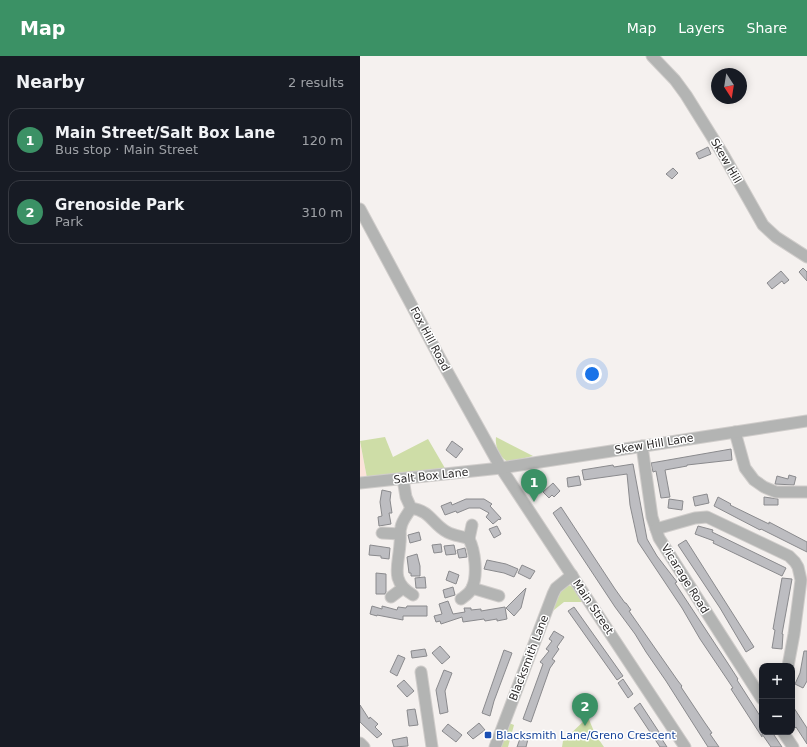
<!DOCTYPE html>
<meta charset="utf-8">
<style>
:root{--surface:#171b24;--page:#242831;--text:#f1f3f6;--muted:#9ea1a6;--line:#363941;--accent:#3b9165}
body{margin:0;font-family:"DejaVu Sans",sans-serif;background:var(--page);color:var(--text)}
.controls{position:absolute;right:12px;bottom:12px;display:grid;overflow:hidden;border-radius:8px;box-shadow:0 2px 10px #0003}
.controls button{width:36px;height:36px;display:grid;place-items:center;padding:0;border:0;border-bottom:1px solid var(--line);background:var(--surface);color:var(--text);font:20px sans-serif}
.compass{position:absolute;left:351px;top:12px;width:36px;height:36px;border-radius:50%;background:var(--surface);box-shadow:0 2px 10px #0003;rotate:168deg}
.you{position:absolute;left:232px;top:318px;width:14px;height:14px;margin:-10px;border:3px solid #fff;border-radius:50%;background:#1a73e8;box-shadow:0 0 0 6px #1a73e833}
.badge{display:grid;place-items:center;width:26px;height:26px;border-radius:50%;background:var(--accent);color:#fff;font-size:13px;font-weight:700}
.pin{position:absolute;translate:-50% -33px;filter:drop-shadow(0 1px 2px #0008)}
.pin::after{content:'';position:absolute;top:21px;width:14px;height:12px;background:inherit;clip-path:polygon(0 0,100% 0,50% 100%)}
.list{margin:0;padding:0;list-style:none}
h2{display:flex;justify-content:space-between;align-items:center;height:52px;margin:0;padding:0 16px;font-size:17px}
h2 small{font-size:13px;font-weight:400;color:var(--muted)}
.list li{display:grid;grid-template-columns:26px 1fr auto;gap:12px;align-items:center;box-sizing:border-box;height:64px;margin:0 8px 8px;padding:0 8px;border:1px solid var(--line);border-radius:12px}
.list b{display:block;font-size:15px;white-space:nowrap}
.list p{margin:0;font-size:13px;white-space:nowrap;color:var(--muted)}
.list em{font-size:13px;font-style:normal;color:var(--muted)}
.map{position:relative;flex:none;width:447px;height:691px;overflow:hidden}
header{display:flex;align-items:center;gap:24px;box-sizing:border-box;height:56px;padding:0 20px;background:var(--accent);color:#fff}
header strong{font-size:19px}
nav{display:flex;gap:22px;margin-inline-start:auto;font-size:14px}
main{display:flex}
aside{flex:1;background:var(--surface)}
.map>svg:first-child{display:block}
.medical{fill:#fbe2da}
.green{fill:#cedda7}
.building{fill:#bdbdc1;stroke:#8a8a8d}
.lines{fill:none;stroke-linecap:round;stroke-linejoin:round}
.minor-casing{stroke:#d0cdcb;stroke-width:13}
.minor{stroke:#b3b4b3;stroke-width:11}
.transit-dot{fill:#1a4fb4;stroke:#fff;stroke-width:1.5}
.labels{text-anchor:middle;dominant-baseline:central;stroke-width:3;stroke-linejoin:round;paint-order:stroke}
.street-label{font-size:11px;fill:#2a2828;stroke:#fff}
.transit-label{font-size:11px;fill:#164399;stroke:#fff;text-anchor:start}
</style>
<header>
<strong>Map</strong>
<nav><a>Map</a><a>Layers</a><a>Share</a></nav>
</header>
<main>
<aside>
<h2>Nearby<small>2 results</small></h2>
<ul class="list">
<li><span class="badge">1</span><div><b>Main Street/Salt Box Lane</b><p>Bus stop · Main Street</p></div><em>120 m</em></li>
<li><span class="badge">2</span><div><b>Grenoside Park</b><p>Park</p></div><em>310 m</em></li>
</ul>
</aside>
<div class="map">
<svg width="447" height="691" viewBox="0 0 447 691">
<rect width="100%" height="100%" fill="#f5f1ef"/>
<!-- medical -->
<path class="medical" d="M0,386L7,422L0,423Z"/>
<!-- green -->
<g class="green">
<path d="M25,381L33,401L68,383L86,414L7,422L0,385Z"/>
<path d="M136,381L173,400L149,406C139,402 135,391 136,381Z"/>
<path d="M205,529C216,528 219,538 225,546H204L189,558L196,539Z"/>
<path d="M228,661L235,678L244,691H202L203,685Z"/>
<path d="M149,667L154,669L148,691H141Z"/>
</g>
<!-- building -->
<g class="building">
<path d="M348,91L351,98L339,103L336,97Z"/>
<path d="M313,112L318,117L312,123L306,118Z"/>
<path d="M443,212L447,216V225L439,216Z"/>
<path d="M421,215L429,224L424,228L422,225L412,233L407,227Z"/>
<path d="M92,385L103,393L96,402L86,394Z"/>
<path d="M371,393L372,404L327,409V410L305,414L310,441L301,442L296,415L293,416L291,407Z"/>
<path d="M273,408L287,483L297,500L317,526L315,527L367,606L378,623L377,624L402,663V676H412L422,691H411L402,678V681L371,633L373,632L340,583L322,552L278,486L270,449L267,418L224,424L222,414L253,409L254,411Z"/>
<path d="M429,419L436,421L434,429L415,428L417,420L428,423Z"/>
<path d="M219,420L221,429L208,431L207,422Z"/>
<path d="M193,427L200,435L194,441L192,439L189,442L183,436Z"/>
<path d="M22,434L31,436L30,444L32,457H29L31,468L19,470L18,461L22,460L20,446Z"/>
<path d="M347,438L349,447L335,450L333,441Z"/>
<path d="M358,441L371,448L370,449L409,468V466L447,486V496L401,473L400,474L354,450Z"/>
<path d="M404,441L418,443V449H404Z"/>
<path d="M106,443H124L132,448L130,450L141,462L140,464L139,463L133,468L126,461L129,457L120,452H109L97,457L96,455L85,459L81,450L91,446L92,449Z"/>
<path d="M309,443L323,445L322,454L308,452Z"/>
<path d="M201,451L255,533L265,547H266L271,554L269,555L318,625L322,630L321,631L345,667L352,677L350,678L359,691H348L306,625L286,596L275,578L255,551L210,483L193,457Z"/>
<path d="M137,470L141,478L134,482L129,473Z"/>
<path d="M338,470L353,474L352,476L426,512L422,520L353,487L354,485L335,478Z"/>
<path d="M59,476L61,484L50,487L48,479Z"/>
<path d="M326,484L394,591L386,596L360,552L318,489Z"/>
<path d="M81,488L82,496L74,497L72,489Z"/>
<path d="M10,489L30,492L29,503L21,502V500L9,499Z"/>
<path d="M94,489L96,498L86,499L84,490Z"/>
<path d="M105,492L107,501L99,502L97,494Z"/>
<path d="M57,498L60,510V520H51V517H49L47,501Z"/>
<path d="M127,504L146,508L158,513L154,521L144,517L124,513Z"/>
<path d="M162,509L175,515L170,523L158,517Z"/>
<path d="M89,515L99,519L96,528L86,524Z"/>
<path d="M16,517L26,518V536L25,538H16Z"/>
<path d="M65,521L66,532H56L55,522Z"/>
<path d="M422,522L432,523L422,578H423L422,593L412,592L415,574L413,573Z"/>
<path d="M93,531L95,539L85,542L83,534Z"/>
<path d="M166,532L161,552L154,560L146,552Z"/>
<path d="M88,545L93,558L105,556L104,552H111V554L121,553V555L145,551L147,563L137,565V563L125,565L124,563L103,566L102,561L81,568L80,565L76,566L74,560L82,558L79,548Z"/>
<path d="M12,550L22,553V550L37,554L38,551L46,552L47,550H67V560H43V564L17,559V560L10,558Z"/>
<path d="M214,551L263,620L257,624L208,555Z"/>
<path d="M194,575L204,581L197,591L199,593L192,603L195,605L190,612L171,666L163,663L183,608L180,606L189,595L186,593L192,585L189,583Z"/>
<path d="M80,590L90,601L82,608L72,597Z"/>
<path d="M65,593L67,600L52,602L51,595Z"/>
<path d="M144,594L152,597L134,645L130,660L122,657Z"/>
<path d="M444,595H447V625L443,632L435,628L440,617Z"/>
<path d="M38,599L45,602L37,620L30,616Z"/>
<path d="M84,614L92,617L85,635L88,656L80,658L76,634Z"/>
<path d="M263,623L273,638L268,642L258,627Z"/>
<path d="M44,624L54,635L47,641L37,630Z"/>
<path d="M280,647L299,676L298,677L307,691H300L274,652Z"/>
<path d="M0,649L9,663L10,661L18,668L15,671L22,678L17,682L0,666Z"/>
<path d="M432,649L447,672V688L436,671L435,672L432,668Z"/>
<path d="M55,653L58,669L49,670L47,654Z"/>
<path d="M119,667L125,674L113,683L107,677Z"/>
<path d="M88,668L102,679L96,686L82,675Z"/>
<path d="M162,677L169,679L166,691H157Z"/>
<path d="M47,681L48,690L34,691L32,684Z"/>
</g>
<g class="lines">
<!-- minor casing -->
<g class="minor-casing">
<g id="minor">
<path d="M292,0L315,24L326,39L364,100L403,169L416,181L447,201"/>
<path d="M0,153L82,306L141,412L325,691"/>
<path d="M375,376L385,412L394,424L404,431L416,436H447"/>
<path d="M282,390L292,461L299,482L402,643"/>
<path d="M43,423L46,441L51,452C71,455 72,468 87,476C94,480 102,480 109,483C115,495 118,519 112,532C110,537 105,540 101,543"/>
<path d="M0,427L141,412L447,365"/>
<path d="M51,452C48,458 42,464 41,471C39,476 41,482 40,487C39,509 29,525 53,539"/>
<path d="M296,473L335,462L347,461L429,500L435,506L438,511L441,524L434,578L428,610"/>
<path d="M22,477L40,478"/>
<path d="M109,483L112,469"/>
<path d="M112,532L139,540"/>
<path d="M31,541L43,532"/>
<path d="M61,616L72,691"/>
<path d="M423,676L433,691"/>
<path d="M0,687L4,691"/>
<path d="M135,691L193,538L196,532L212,519"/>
</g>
</g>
<!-- minor -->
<use href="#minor" class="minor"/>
</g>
<!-- markers -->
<rect class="transit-dot" x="124" y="675" width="8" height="8" rx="2"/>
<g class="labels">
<!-- street labels -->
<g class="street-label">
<text transform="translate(366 105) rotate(60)">Skew Hill</text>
<text transform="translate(70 283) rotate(62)">Fox Hill Road</text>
<text transform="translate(294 388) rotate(-9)">Skew Hill Lane</text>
<text transform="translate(71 420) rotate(-6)">Salt Box Lane</text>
<text transform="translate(325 523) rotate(58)">Vicarage Road</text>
<text transform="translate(233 551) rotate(56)">Main Street</text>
<text transform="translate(169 602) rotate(-69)">Blacksmith Lane</text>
</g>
<!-- transit labels -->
<g class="transit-label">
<text x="136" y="679">Blacksmith Lane/Greno Crescent</text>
</g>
</g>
</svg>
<div class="controls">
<button>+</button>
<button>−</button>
</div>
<svg class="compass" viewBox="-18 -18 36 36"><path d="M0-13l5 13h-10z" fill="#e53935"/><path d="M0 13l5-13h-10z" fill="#9ea1a6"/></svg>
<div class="you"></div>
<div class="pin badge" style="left:174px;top:446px">1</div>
<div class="pin badge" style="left:225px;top:670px">2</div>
</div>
</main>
